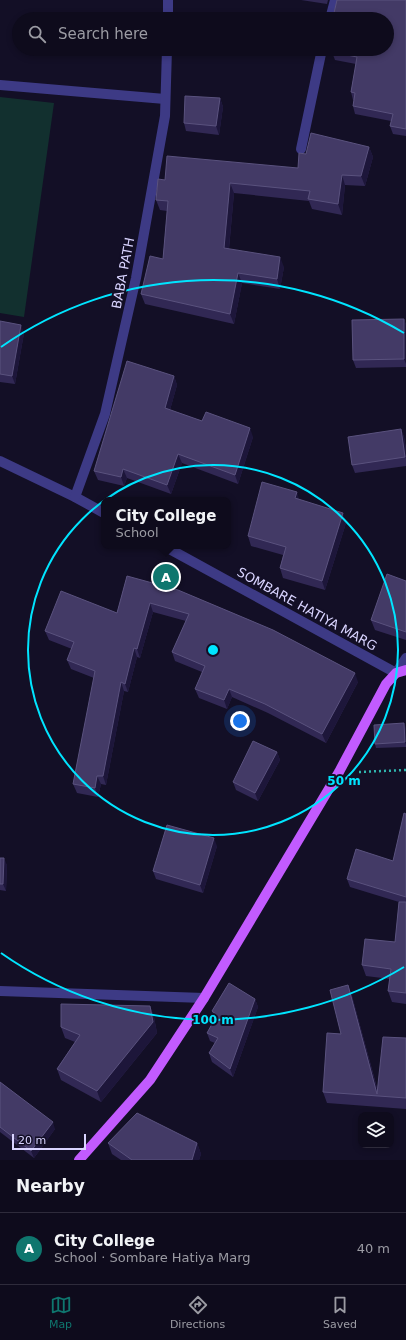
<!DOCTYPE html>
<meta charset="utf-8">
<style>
:root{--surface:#0e0b1c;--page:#171425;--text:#f1f3f6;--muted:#9b9ba3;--line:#2e2b3b;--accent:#0f766e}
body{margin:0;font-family:"DejaVu Sans",sans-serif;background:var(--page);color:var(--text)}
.controls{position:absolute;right:12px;bottom:12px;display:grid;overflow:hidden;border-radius:8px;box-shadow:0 2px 6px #0003}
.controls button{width:36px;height:36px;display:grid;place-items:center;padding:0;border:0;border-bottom:1px solid var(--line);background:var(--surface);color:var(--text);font:20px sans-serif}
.scale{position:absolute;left:12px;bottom:10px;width:74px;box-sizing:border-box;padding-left:4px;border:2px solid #d9d4ff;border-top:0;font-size:11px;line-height:14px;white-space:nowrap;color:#d9d4ff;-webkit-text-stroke:3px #130f26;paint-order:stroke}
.you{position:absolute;left:240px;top:721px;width:14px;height:14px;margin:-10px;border:3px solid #fff;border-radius:50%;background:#1a73e8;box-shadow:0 0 0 6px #1a73e833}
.badge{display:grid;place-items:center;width:26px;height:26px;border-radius:50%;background:var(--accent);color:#fff;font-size:13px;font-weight:700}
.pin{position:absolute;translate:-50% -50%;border:2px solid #fff;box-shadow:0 1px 4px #0006}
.popup{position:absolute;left:101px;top:497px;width:130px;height:52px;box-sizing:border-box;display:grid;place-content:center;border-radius:8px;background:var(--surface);filter:drop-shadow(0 1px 3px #0005);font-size:13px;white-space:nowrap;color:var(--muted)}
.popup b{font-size:15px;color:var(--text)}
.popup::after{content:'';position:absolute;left:50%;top:100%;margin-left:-8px;border:8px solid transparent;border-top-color:var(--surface)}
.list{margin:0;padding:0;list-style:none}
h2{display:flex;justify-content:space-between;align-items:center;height:52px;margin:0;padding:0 16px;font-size:17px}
h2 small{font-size:13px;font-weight:400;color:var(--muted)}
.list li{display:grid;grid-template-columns:26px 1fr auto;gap:12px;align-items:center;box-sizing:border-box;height:72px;padding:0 16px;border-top:1px solid var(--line)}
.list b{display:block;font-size:15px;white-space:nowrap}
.list p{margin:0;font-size:13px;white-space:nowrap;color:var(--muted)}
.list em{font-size:13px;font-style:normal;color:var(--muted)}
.icon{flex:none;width:22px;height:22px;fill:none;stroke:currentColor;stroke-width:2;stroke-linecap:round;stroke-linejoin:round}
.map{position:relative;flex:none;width:406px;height:1160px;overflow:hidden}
.search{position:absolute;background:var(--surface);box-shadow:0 2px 6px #0003;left:12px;right:12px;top:12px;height:44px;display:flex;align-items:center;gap:10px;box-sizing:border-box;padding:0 14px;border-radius:22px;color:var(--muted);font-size:15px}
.sheet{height:124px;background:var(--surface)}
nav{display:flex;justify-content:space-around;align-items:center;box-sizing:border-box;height:56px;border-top:1px solid var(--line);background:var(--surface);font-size:11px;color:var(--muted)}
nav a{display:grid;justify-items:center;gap:2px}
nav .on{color:var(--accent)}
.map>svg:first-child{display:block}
.green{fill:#12302f}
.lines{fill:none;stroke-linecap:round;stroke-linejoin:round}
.path{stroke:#2fb8b0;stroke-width:2.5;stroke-dasharray:2 3;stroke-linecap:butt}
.minor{stroke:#3d3a85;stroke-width:10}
.major{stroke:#c25bff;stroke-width:10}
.wall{fill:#312854}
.shaded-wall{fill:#1d163a}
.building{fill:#433a66;stroke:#5a527e}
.ring{fill:none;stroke:#00e5ff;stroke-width:2}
.labels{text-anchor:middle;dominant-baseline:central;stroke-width:4;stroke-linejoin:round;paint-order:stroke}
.street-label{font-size:13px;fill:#d9d4ff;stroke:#130f26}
.centre{fill:#00e5ff;stroke:#130f26;stroke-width:2}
.ring-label{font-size:12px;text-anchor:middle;font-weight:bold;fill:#00e5ff;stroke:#130f26;stroke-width:4;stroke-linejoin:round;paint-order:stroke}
</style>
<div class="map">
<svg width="406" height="1160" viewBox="0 0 406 1160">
<rect width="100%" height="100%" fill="#130f26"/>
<!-- green -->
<path class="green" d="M0,97L54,103L24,317L0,313Z"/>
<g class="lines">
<!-- path -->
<path class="path" d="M359,772L406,770"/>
<!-- minor -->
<g class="minor">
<path d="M168,19V0"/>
<path d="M330,19L335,0"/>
<path d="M0,85L165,99"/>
<path d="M301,149L322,49"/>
<path d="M0,461L75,497L104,513"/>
<path d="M75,497L105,414L136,278L165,116L167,49"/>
<path d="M164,546L396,673L406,658"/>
<path d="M0,991L204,998"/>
</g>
<!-- major -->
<path class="major" d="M79,1160L150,1080L204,998L339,772L386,684L396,673L406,670"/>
</g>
<!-- wall -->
<g class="wall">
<path d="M301,0H328L327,4Z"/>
<path d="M406,0V136L393,134L390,126L391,121L355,114L353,106L354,100H353L351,92L356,64L335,60L332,52L387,49L334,13Z"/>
<path d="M220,98L223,107L219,135L186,131L184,123Z"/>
<path d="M369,147L373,157L365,186L345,185L342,215L312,209L309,201L234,193L229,249L284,267L280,289L242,283L234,324L145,304L141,294L163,259L167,211L160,210L156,200L165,180L298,168L306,154Z"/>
<path d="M404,319L406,325V367L356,368L353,360Z"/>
<path d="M0,321L24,333L15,384L0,382Z"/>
<path d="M174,376L177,385L170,410L202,421L253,437L238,484L182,463L171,494L127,478L124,486L98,480L94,471Z"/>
<path d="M401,429L404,437L406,449V466L355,473L352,465Z"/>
<path d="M346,523L325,590L283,578L280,568L283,555L251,546L248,536Z"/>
<path d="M127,576L358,682L326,743L268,713L232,697L227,709L199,698L195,689L202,672L175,661L172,652L186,621L153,612L140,658L137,657L128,692L124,691L106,785L101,784L98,797L77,793L73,784L94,678L71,669L67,660L72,649L49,640L45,631L117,613Z"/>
<path d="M406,581V640L375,630L371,620Z"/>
<path d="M406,728V747L376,748L375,744Z"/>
<path d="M277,752L280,760L258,801L236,790L233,782Z"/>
<path d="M406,814V1004L392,1002L388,991L390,979L366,976L362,965L395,942L399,902L350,887L347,879L393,861Z"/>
<path d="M217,846L203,893L156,879L153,871Z"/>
<path d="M0,858L7,865L6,891L0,890Z"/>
<path d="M348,985L352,996L378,1091L406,1038V1109L327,1103L323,1092L341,1034Z"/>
<path d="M255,999L258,1007L233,1077L212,1062L209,1053L215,1043L210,1041L207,1033L215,1019L212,1011Z"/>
<path d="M150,1006L154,1017L157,1033L101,1102L61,1080L57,1069L75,1042L65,1038L61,1027Z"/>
<path d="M0,1082L55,1129L34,1158L0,1132Z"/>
<path d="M108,1143H197L201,1154L199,1160H121L112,1154Z"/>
</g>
<!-- shaded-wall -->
<g class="shaded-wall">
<path d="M220,98L223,107L219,135L216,126Z"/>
<path d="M369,147L373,157L365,186L361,176Z"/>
<path d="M342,175L345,185L342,215L338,204Z"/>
<path d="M230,183L234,193L228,258L224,248Z"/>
<path d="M280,257L284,267L280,289L277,279Z"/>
<path d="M238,273L242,283L234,324L230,314Z"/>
<path d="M404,319L406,325V364L404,359Z"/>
<path d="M21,325L24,333L15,384L12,376Z"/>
<path d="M174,376L177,385L168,417L165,408Z"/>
<path d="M250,428L253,437L238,484L235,475Z"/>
<path d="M401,429L404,437L406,449V459Z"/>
<path d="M178,454L182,463L171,494L167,485Z"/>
<path d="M123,469L127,478L124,486L121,477Z"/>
<path d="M297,492L300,502L295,498Z"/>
<path d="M343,513L346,523L325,590L322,581Z"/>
<path d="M150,603L153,612L140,658L137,649Z"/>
<path d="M134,648L137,657L128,692L125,684Z"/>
<path d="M355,673L358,682L326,743L322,734Z"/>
<path d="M121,682L124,691L106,785L103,776Z"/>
<path d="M229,689L232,697L227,709L224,700Z"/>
<path d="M404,723L406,728V745L405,742Z"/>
<path d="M277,752L280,760L258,801L255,793Z"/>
<path d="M97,776L101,784L98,797L95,788Z"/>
<path d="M214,838L217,846L203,893L200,885Z"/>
<path d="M4,858L7,865L6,891L3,884Z"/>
<path d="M348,985L352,996L379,1096H378Z"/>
<path d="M255,999L258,1007L233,1077L230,1069Z"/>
<path d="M150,1006L154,1017L157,1033L101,1102L97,1091Z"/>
<path d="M53,1122L55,1129L34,1158L31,1151Z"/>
<path d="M197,1143L201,1154L199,1160H192Z"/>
</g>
<!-- building -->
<g class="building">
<path d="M337,0H406V129L390,126L393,114L353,106L355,93L351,92L357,57L332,52L333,49H387V19H330L331,17L334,13Z"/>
<path d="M185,96L220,98L216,126L184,123Z"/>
<path d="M311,133L369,147L361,176L342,175L338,204L308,199L310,191L230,183L224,248L280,257L277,279L238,273L230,314L141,294L150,256L163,259L168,201L156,200L158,179L165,180L167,156L298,168L299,153L306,154Z"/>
<path d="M404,319V359L353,360L352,320Z"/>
<path d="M0,321L21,325L12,376L0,374Z"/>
<path d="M127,361L174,376L165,408L202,421L206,412L250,428L235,475L178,454L167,485L123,469L121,477L94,471Z"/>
<path d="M401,429L405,457L352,465L348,437Z"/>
<path d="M262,482L297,492L295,498L343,513L322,581L280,568L286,547L248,536Z"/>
<path d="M387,574L406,581V632L371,620Z"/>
<path d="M127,576L178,590L273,630L355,673L322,734L265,704L229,689L224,700L195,689L205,666L172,652L189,614L150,603L137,649L134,648L125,684L121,682L103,776H97L95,788L73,784L95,671L67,660L74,642L45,631L61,591L117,613Z"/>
<path d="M404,723L405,742L375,744L374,725Z"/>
<path d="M253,741L277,752L255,793L233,782Z"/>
<path d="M404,813L406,814V897L347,879L356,849L393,861Z"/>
<path d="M167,825L214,838L200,885L153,871Z"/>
<path d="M0,858H4L3,884H0Z"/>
<path d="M399,902H406V993L388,991L391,969L362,965L365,939L395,942Z"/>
<path d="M229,983L255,999L230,1069L209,1053L218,1038L207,1033L217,1015L212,1011Z"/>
<path d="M348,985L377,1094L383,1037L406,1038V1098L323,1092L327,1033L341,1034L330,990Z"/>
<path d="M61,1004L150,1006L153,1022L97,1091L57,1069L80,1035L61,1027Z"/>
<path d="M0,1082L53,1122L31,1151L0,1127Z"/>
<path d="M137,1113L197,1143L192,1160H132L108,1143Z"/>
</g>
<!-- distance rings -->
<g class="ring">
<circle cx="213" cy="650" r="185"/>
<path d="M404 967A370 370 0 0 1 1 953M1 347A370 370 0 0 1 404 333"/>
</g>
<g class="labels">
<!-- street labels -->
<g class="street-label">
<text transform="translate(123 273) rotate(-79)">BABA PATH</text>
<text transform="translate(307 609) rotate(29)">SOMBARE HATIYA MARG</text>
</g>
</g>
<circle cx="213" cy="650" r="6" class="centre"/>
<g class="ring-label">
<text x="344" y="785">50 m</text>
<text x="213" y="1024">100 m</text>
</g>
</svg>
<div class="controls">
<button><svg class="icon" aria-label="layers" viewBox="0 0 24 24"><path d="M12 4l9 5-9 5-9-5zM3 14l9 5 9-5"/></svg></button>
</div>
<div class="scale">20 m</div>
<div class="you"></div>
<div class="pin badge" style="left:166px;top:577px">A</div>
<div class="popup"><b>City College</b>School</div>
<div class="search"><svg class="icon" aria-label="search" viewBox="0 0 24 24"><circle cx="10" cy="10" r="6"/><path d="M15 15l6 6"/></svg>Search here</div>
</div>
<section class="sheet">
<h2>Nearby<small></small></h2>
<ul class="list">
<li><span class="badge">A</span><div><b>City College</b><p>School · Sombare Hatiya Marg</p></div><em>40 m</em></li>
</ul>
</section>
<nav>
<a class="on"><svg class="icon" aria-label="map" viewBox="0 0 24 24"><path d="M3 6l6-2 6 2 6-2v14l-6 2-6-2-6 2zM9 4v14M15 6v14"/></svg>Map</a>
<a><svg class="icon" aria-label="directions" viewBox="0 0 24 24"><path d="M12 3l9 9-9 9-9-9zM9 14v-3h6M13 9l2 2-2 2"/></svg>Directions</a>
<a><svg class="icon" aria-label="saved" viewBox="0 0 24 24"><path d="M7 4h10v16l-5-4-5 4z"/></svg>Saved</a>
</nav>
